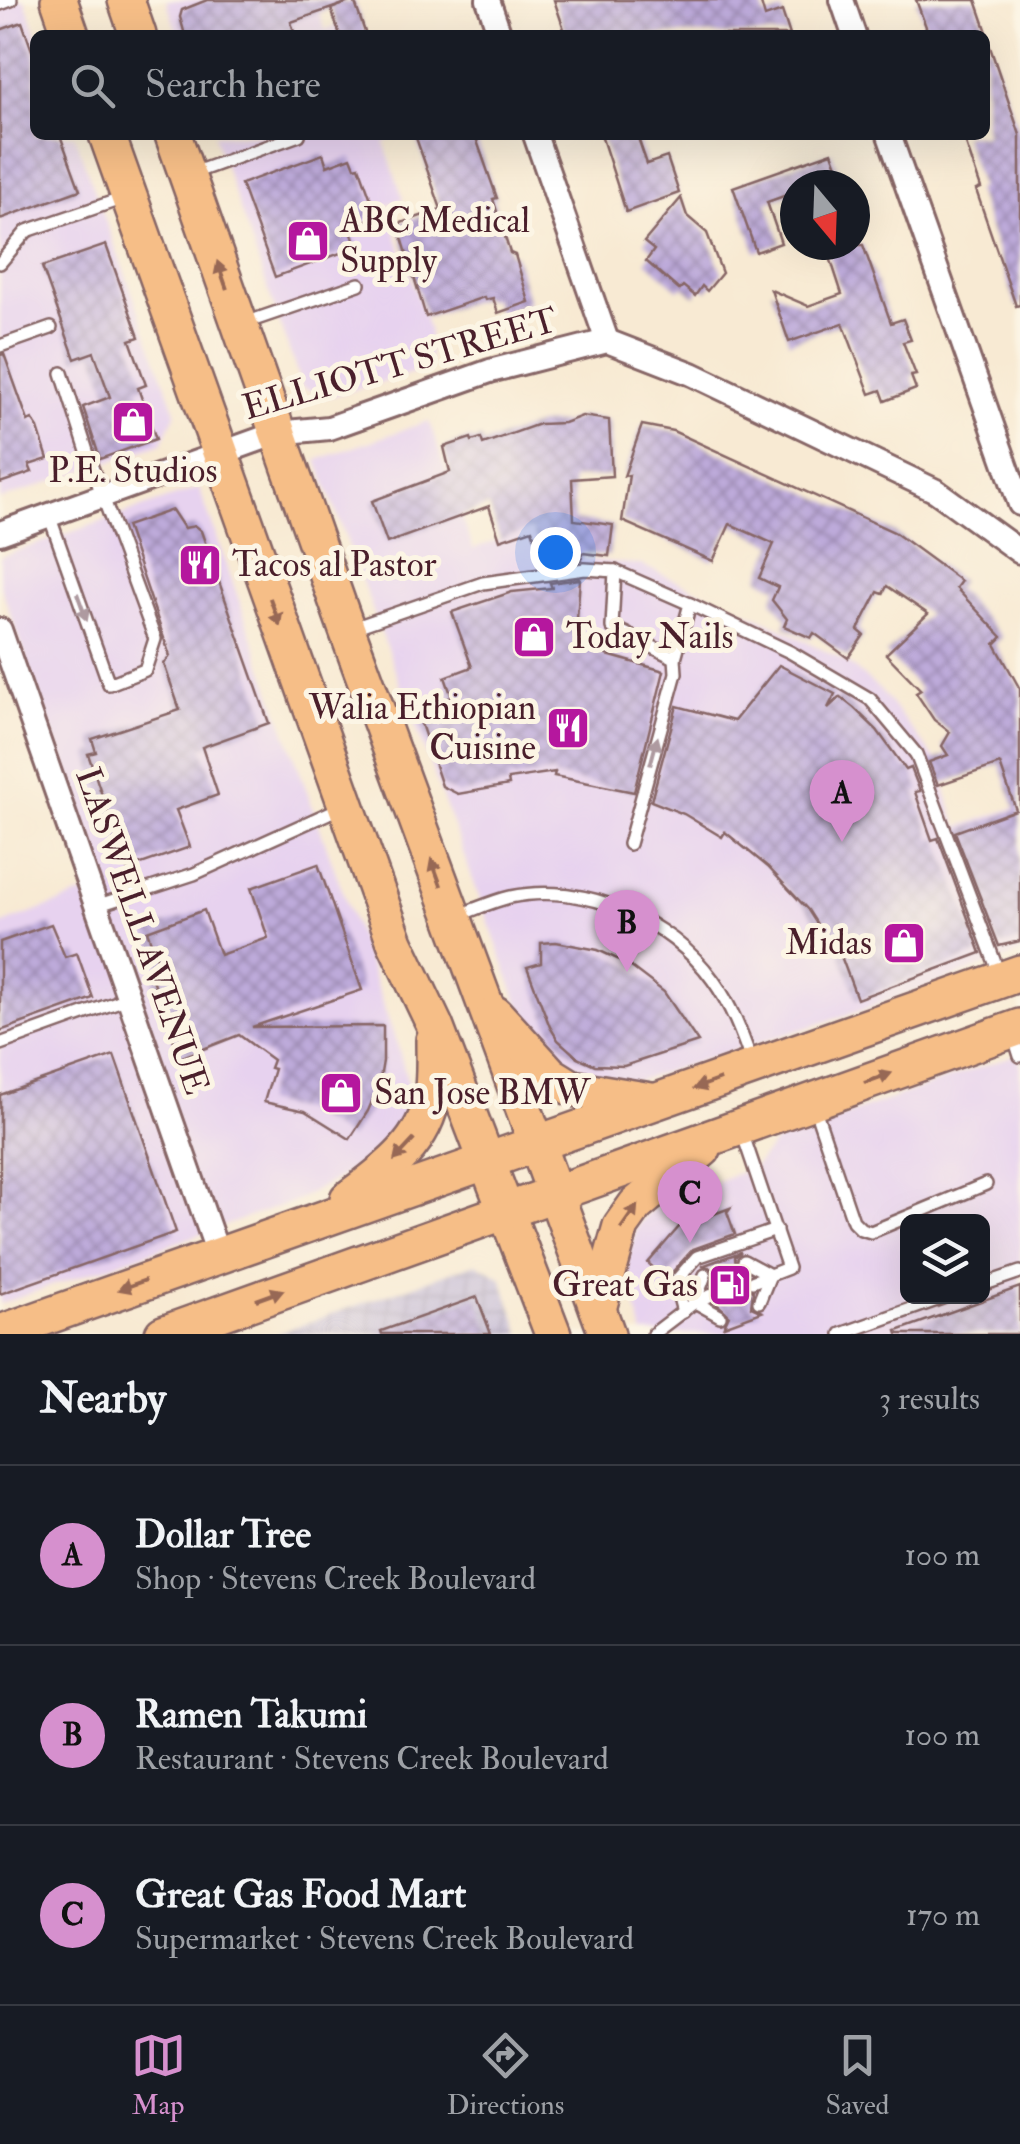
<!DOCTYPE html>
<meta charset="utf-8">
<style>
:root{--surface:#171b24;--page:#242831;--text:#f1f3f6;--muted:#9ea1a6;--line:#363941;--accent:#d690ce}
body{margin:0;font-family:"IM FELL Double Pica",serif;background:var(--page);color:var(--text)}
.controls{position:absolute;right:30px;bottom:30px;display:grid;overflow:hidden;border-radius:15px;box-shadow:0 10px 40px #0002}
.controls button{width:90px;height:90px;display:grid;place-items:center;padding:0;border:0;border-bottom:2px solid var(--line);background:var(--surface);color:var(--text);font:50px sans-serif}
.compass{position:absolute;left:780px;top:170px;width:90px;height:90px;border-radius:50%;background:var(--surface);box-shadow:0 10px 40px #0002;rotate:161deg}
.you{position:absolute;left:555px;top:552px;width:35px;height:35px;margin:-25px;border:8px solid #fff;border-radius:50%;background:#1a73e8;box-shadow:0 0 0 15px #1a73e833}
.badge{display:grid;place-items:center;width:65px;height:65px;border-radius:50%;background:var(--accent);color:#111;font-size:32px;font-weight:700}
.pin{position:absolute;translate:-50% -82px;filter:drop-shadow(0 2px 5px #0008)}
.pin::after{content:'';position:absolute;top:52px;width:35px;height:30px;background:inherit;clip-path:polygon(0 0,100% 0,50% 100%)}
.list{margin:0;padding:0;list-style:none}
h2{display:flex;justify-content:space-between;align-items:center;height:130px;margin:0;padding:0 40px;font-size:42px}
h2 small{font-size:32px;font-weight:400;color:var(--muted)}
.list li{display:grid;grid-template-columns:65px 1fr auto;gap:30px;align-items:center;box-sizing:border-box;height:180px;padding:0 40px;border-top:2px solid var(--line)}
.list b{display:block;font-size:38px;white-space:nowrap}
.list p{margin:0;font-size:32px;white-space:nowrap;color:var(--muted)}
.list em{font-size:32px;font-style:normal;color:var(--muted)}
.icon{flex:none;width:55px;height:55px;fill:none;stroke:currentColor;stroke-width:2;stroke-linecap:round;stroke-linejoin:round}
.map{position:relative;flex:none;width:1020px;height:1334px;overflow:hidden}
.search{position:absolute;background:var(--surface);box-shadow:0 10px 40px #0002;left:30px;right:30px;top:30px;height:110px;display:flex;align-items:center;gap:25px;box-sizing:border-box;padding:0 35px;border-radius:15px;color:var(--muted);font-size:38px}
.sheet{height:670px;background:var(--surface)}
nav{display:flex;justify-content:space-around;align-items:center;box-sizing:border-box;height:140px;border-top:2px solid var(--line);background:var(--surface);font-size:28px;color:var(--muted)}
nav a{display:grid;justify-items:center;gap:5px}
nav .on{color:var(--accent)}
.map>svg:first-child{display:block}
.built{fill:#e7d2ef;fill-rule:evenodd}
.industrial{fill:url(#industrial-grid)}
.building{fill:url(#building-cross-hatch)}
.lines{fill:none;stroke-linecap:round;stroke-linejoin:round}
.service-casing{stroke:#876666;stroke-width:16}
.minor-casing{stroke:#876666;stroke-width:28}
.primary-casing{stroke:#876666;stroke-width:40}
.service{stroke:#fff;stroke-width:11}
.minor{stroke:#fff;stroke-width:22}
.primary{stroke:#f6be87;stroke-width:35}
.oneway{fill:#976754}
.oneway2{fill:#ae9aa0}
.labels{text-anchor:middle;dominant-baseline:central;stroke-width:10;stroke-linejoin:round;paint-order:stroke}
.poi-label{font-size:35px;fill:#4a1f2b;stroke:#fcf5e5;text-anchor:start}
.street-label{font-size:35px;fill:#4a1f2b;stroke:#fcf5e5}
</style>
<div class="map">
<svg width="1020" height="1334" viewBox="0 0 1020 1334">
<defs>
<pattern id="industrial-grid" width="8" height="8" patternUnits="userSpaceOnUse" patternTransform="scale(2.5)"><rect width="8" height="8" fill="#c8bfd8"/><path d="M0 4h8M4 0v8" fill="none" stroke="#ada4ba"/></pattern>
<pattern id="building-cross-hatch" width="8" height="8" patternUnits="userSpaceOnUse" patternTransform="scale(2.5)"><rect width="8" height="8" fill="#bdaada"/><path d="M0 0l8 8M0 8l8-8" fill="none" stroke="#9c8ab1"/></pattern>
</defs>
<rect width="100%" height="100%" fill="#fcf5e5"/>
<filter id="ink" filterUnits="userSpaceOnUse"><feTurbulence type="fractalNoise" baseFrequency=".01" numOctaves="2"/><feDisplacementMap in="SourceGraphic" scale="20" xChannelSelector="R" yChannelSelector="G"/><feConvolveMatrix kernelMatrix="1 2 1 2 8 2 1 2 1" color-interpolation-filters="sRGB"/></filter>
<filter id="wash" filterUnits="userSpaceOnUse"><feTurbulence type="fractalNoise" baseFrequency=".0048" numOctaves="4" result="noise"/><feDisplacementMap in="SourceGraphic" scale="40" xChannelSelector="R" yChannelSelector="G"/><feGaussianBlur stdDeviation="2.25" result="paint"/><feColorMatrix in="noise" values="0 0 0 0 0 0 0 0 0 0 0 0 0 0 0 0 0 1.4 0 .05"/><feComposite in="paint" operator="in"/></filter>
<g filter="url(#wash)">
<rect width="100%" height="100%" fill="#f8ead3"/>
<!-- built -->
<g class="built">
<path d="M0,0H25L37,35L35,135H74L176,412L162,443L0,500Z"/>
<path d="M166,0H314L325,30L351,21L356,35H178Z"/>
<path d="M214,135H391L392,139L384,142L403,199L386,205L429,331L430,369L328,397L302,387Z"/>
<path d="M429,421L473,549L532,529L541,555L641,565L766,620L846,662L881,691L935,759L958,827L1020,806V954L854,1013L629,1083L574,1065L529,1031L317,460Z"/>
<path d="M199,488L399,1050L408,1085L400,1127L374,1159L295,1201L0,1304V925L106,886L0,584V557Z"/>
<path d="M1020,1053V1334H643L626,1266L637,1226L655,1205L754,1167L777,1140ZM908,1222H982V1296H908Z"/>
</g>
<!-- industrial -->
<path class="industrial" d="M476,1263L501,1277L521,1334H276Z"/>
<g id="blocks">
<!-- building -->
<g class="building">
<path d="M207,0H343L344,4L291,22L295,35H185L180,17L182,10Z"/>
<path d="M354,0L366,35H340L331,9Z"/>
<path d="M554,0H760L765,17L782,11L790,35H566Z"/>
<path d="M916,0H976L988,35H929Z"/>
<path d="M22,22L35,59V135H60L80,190L0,219V30Z"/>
<path d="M989,44L1020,135V305L1016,306L976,190L981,188L963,135H985V45Z"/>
<path d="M415,135H475L497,198L493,199L510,253L515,255L529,302L498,313L493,298L485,300L484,297L426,317L398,224L441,209Z"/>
<path d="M601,135H637L647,164L667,157L679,193L626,212Z"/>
<path d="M832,152L844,185H795V192L767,202L781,243L756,252L733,187Z"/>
<path d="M323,154L327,166L351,157L355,167L359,166L377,216L349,226L357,247L275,277L241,184Z"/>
<path d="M681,198L687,216L707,233L722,273L707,291L702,286L695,296L683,286L679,290L646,261L654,250L644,242Z"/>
<path d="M106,245L139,337L130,340L146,385L138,388L156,439L100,459L83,407L110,397L94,352L75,359L42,267Z"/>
<path d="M826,245H863L891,323L903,319L911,340L903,342L916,375L911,376L916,389L885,401L881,390L870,394L843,323L789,342L771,290L808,306L842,294Z"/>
<path d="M4,354L28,421L32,419L38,428L48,459L29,465L32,472L0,483V355Z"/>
<path d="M582,416L609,420L612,476L572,479L574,520L613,525L609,556L582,553V560L544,565L532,529L500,540L489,506L387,543L372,501L450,472L444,447L471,438L472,441L481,438L483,444L539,424L564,423Z"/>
<path d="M642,425L673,431L894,532L961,581L956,588L1002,637L995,644L1020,689V941L999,946L955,832L1016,810L1000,764L938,785L929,762L948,755L942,746L950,732L934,720L916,693L921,690L886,654L928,614L887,586L883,594L878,592L858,630L864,635L848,658L814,633L811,638L784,626L787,619L772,600L778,587L759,578L774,544L730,524L713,561L622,521L629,475L624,476Z"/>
<path d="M172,510L184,528L195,526L201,531L269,723L202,747L218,795L176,810L190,847L127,869L88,754L96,752L92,739L180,710L164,664L170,656L126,526Z"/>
<path d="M580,579L575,646L664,671L634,792L554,776L555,772L508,779L509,785L458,794L442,786L416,709L452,697L445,677L472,667L452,612L512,592L552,588L550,583Z"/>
<path d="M779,665L835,694L828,708L840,697L854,708L877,730L906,770L911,768L920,791L915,792L932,840L938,838L981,953L857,999L835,940L829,943L808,910L768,867L725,832L722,837L684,814L651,801L677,706L734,721Z"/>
<path d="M318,864L362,990L252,1027L383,1026V1061L379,1085L368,1111L350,1139L305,1111L264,1102L274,1069L270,1068L273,1060L239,1035L180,1058L152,979L163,975L147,931L204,910L220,955L268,938L251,888Z"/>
<path d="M51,924L65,957L77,953L93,998L0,1031V942Z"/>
<path d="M556,942L598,950L626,963L664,992L698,1042L624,1066L595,1065L577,1057L558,1040L550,1027L527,967L541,963V943Z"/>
<path d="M114,1055L176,1232L0,1294V1095Z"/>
<path d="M730,1208L727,1212L735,1234L693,1249L666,1279L648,1263L679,1227Z"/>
<path d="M741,1252L735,1257L736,1265L748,1274L743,1282L745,1289L753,1291L751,1307L762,1312L724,1326L729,1315L716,1303L721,1295L718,1288L711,1286L714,1272L709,1267L702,1266Z"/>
<path d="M1020,1287V1334H898L897,1331Z"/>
<path d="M477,1297L491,1334H382L381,1331Z"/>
</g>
</g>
</g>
<g filter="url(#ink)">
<use href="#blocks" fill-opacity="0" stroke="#876666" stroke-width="2.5"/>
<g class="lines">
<!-- service casing -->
<g class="service-casing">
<g id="service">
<path d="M0,4L11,0"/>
<path d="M190,174L299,135"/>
<path d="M0,263L27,231L124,198"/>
<path d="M245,323L359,284"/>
<path d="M0,346L51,328"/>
<path d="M49,515L109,684L145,670L155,639L92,467L62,373"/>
<path d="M615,571L612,627L675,658"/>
<path d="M690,604L790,652L870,699L916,754L1000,976"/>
<path d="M353,628L483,583L585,569L615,571L690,604L675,658L676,673L629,844"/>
<path d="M96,906L194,874L342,807"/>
<path d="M459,915C476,909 493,901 510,897C584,881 670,920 713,980C731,1005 742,1034 752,1063"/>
<path d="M1013,1034L1020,1056"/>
<path d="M0,1044L128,998"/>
<path d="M814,1106L853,1221L861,1229L871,1232L986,1184"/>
<path d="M741,1129L788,1268L770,1275L759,1302"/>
<path d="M744,1261L770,1275L752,1282"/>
<path d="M705,1275L695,1302L712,1295"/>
<path d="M982,1285L1020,1272"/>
<path d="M683,1312L675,1282L697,1257L776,1230"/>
<path d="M653,1334L695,1302L720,1316"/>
<path d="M841,1334L948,1296"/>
</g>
</g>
<!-- minor casing -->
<g class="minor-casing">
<g id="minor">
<path d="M488,0L500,35"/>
<path d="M842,0L854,35"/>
<path d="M535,135L607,341"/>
<path d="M889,135L1020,504"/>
<path d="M0,533L277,433L329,428L490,371L607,341L692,374L936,491L1020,552"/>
<path d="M0,630L218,1254"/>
</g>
</g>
<!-- primary casing -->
<g class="primary-casing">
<g id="primary">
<path d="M59,0L71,35"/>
<path d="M126,0L138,35"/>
<path d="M107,135L395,942L435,1026L553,1334"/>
<path d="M173,135L347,630L607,1334"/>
<path d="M495,1014L551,1075L572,1088L651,1101"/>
<path d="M348,1199C384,1172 425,1144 432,1096C435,1078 434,1058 434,1040"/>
<path d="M598,1309L621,1226L636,1205L703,1149"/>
<path d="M0,1333L1020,973"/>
<path d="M163,1334L1020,1027"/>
</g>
</g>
<!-- service -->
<use href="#service" class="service"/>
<!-- minor -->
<use href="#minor" class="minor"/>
<!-- primary -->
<use href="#primary" class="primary"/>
</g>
<!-- one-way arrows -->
<defs><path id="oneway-solid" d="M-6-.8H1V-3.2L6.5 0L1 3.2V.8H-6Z" transform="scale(2.5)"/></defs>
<g class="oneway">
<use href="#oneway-solid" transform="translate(222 275) rotate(-109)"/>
<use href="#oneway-solid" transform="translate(275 612) rotate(70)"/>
<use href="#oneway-solid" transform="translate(436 872) rotate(-110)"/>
<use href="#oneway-solid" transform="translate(878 1078) rotate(-20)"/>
<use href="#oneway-solid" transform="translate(707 1084) rotate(160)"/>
<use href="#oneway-solid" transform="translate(404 1150) rotate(133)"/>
<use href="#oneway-solid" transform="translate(629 1217) rotate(-55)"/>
<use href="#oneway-solid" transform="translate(132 1285) rotate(160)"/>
<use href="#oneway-solid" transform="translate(270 1295) rotate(-20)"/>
</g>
<g class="oneway2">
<use href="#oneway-solid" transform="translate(82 607) rotate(70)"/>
<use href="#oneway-solid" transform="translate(654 751) rotate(-75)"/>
</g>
</g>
<!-- icons -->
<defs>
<g id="shop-square" transform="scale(2.25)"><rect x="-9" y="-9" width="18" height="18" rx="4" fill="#b5179e" stroke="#fcf5e5"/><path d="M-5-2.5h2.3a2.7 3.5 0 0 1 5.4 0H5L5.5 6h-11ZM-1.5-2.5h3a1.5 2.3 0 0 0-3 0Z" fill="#fff"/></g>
<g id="restaurant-square" transform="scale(2.25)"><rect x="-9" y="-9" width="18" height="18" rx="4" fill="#b5179e" stroke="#fcf5e5"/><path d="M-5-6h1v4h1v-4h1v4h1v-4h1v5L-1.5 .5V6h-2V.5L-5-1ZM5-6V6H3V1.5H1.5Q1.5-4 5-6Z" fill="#fff"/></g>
<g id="fuel-square" transform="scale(2.25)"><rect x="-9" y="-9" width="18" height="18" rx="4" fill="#b5179e" stroke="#fcf5e5"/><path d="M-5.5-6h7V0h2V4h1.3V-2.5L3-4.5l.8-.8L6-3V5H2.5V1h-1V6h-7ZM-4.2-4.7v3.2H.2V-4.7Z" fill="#fff"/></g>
</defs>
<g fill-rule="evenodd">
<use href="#shop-square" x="308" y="241"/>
<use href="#shop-square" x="133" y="422"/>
<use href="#restaurant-square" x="200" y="565"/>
<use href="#shop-square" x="534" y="637"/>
<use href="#restaurant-square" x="568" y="728"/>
<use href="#shop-square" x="904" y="943"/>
<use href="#shop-square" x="341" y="1093"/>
<use href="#fuel-square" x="730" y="1285"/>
</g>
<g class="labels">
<!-- poi labels -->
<g class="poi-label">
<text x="340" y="221">ABC Medical<tspan x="340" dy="40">Supply</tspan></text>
<text x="133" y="471" text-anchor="middle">P.E. Studios</text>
<text x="232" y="565">Tacos al Pastor</text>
<text x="566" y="637">Today Nails</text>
<text x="536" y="708" text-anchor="end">Walia Ethiopian<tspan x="536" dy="40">Cuisine</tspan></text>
<text x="872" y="943" text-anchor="end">Midas</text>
<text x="374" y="1093">San Jose BMW</text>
<text x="698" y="1285" text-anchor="end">Great Gas</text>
</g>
<!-- street labels -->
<g class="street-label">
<text transform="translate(400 364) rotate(-16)">ELLIOTT STREET</text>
<text transform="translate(142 931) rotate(71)">LASWELL AVENUE</text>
</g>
</g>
</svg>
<div class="controls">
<button><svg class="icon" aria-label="layers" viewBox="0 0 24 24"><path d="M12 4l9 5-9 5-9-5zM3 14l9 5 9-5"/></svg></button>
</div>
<svg class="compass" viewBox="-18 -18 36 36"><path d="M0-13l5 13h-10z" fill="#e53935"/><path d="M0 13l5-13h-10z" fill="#9ea1a6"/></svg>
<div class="you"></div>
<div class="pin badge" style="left:842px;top:842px">A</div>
<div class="pin badge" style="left:627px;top:972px">B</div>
<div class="pin badge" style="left:690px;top:1243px">C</div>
<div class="search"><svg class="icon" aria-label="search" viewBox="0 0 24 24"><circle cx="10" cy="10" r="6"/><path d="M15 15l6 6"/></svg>Search here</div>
</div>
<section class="sheet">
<h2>Nearby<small>3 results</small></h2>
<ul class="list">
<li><span class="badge">A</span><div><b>Dollar Tree</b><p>Shop · Stevens Creek Boulevard</p></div><em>100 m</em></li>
<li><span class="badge">B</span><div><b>Ramen Takumi</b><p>Restaurant · Stevens Creek Boulevard</p></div><em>100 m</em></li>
<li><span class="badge">C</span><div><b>Great Gas Food Mart</b><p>Supermarket · Stevens Creek Boulevard</p></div><em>170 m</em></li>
</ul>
</section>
<nav>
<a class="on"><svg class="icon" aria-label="map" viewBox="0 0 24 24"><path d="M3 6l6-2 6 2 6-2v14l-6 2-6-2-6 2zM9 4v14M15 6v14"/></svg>Map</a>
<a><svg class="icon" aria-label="directions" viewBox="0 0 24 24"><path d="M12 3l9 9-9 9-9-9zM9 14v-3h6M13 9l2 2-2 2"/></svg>Directions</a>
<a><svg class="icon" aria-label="saved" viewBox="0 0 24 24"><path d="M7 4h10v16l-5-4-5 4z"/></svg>Saved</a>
</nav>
